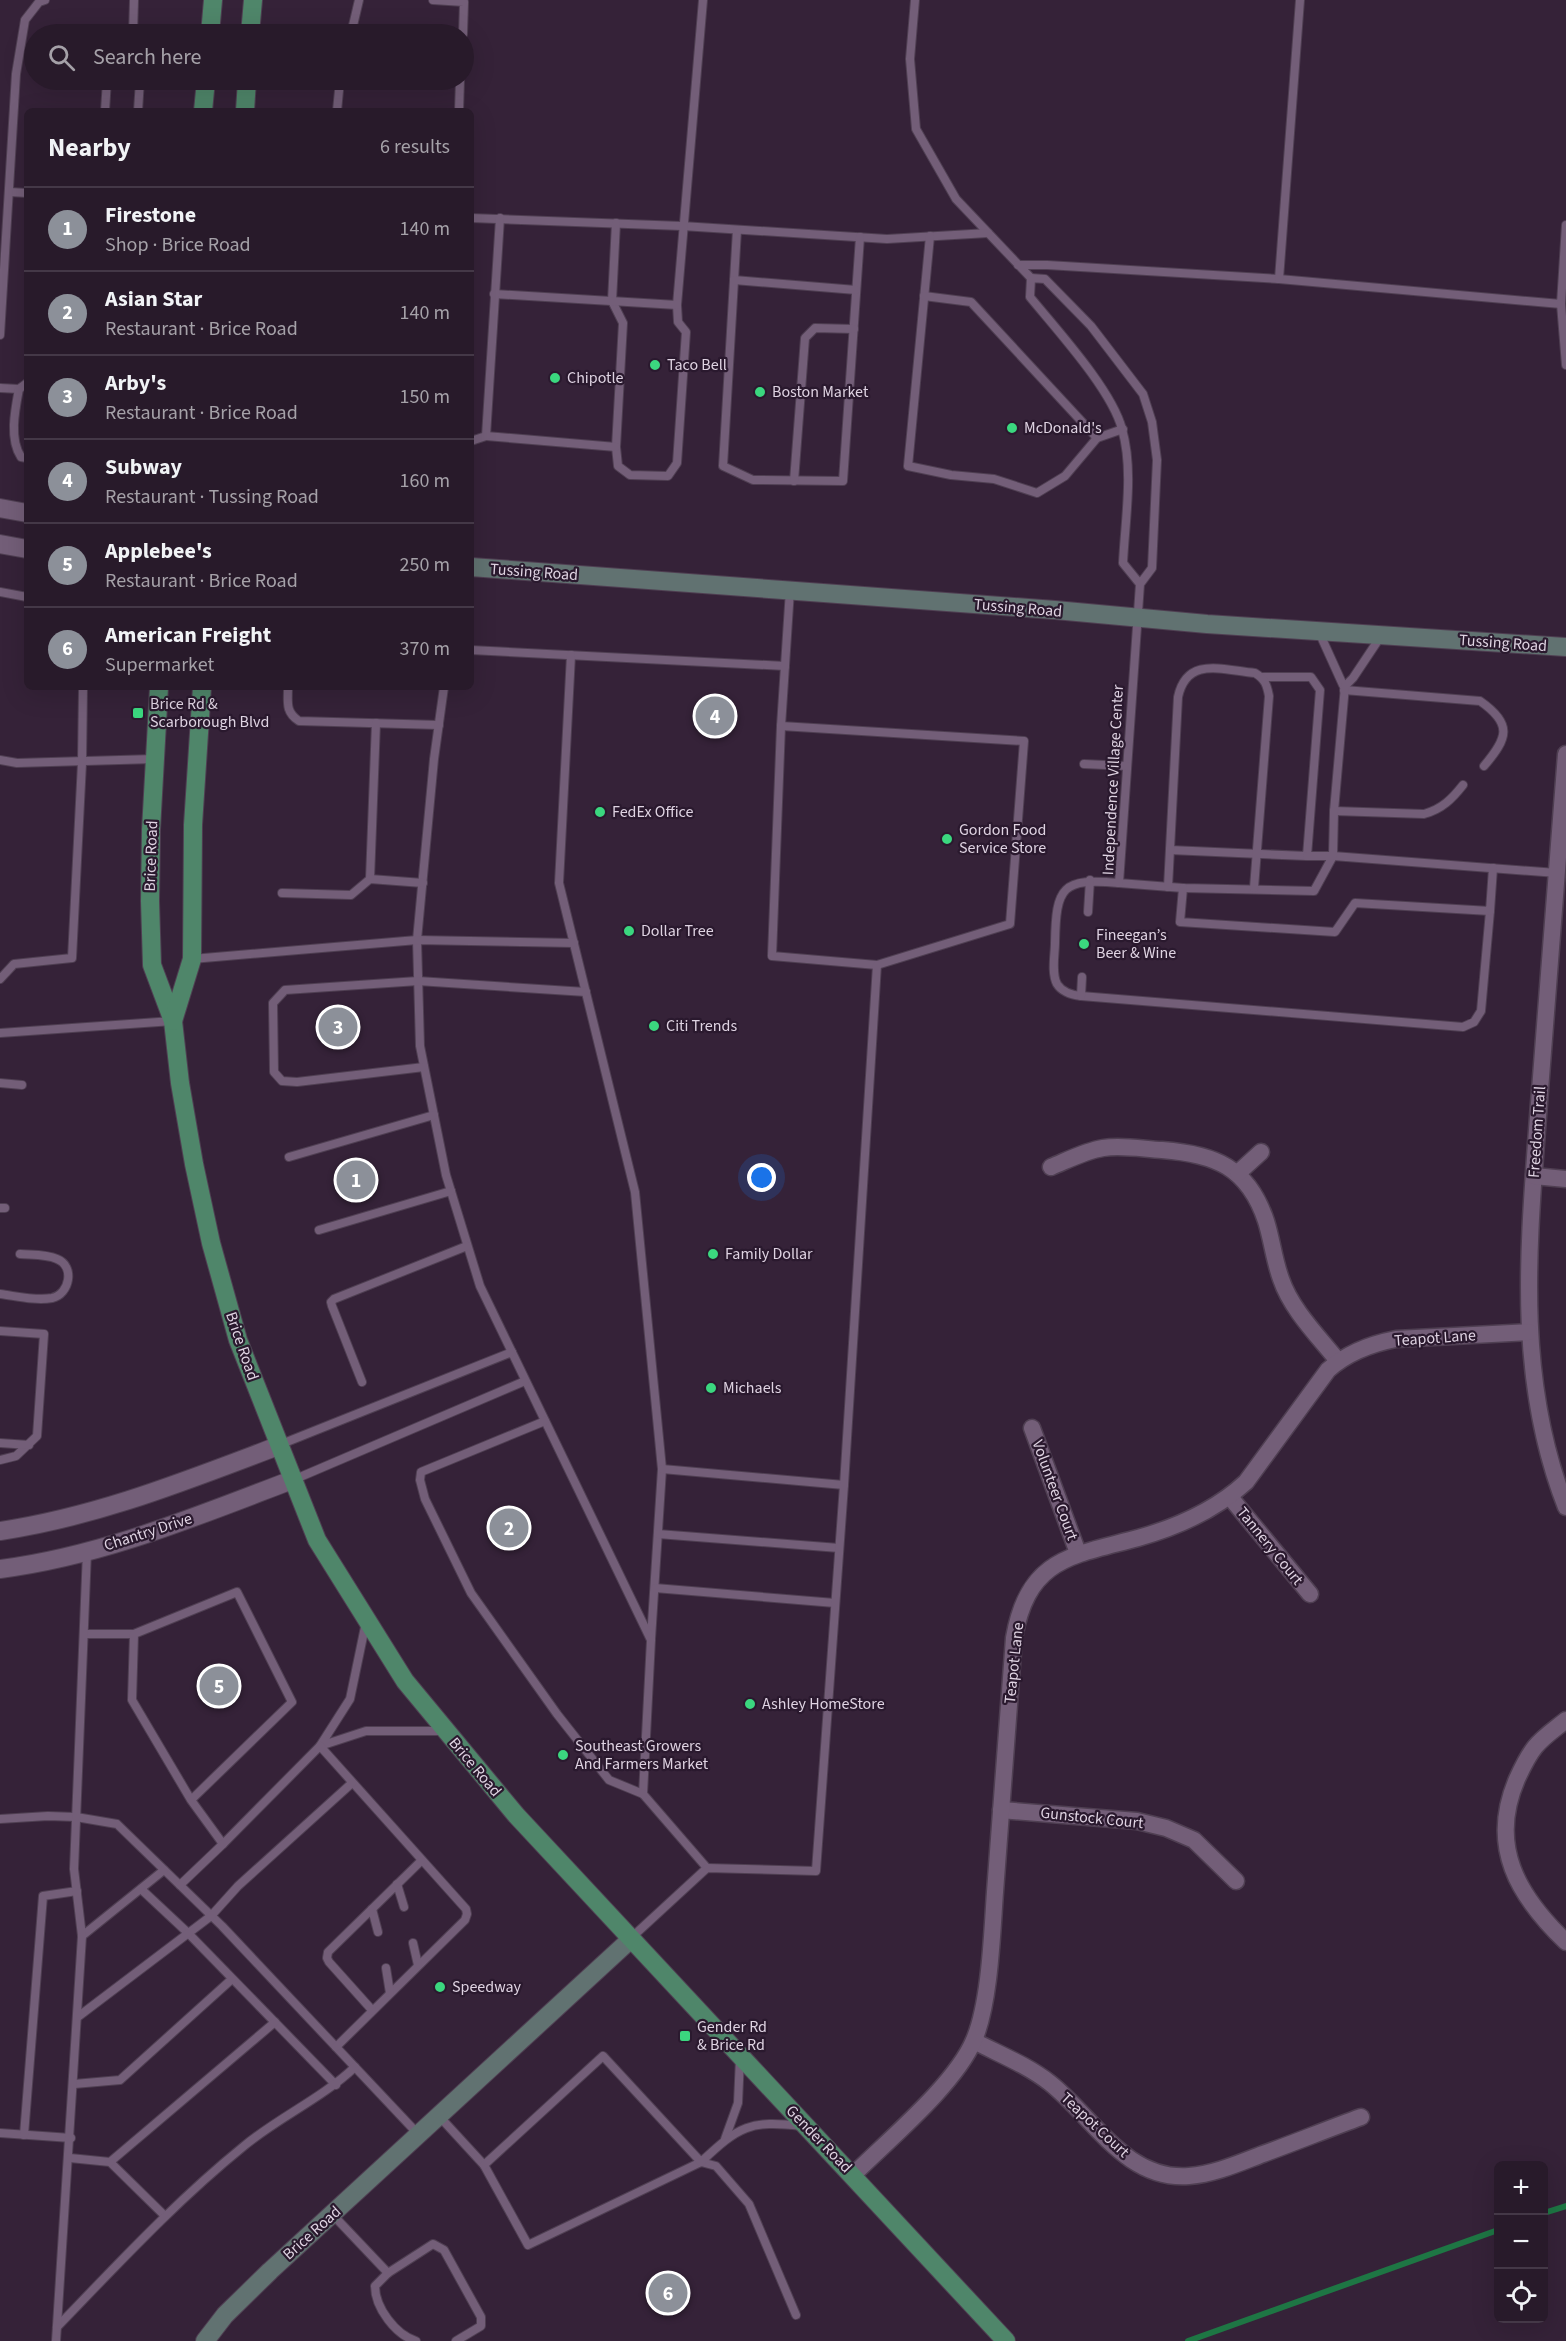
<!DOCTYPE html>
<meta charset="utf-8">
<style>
:root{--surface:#281a2a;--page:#342736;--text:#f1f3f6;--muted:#a5a1a8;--line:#443847;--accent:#8c9099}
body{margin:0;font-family:"Source Sans 3",sans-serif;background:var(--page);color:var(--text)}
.controls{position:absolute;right:18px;bottom:18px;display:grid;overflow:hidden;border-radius:9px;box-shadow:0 6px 24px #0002}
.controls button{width:54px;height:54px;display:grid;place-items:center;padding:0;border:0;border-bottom:2px solid var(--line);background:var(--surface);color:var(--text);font:30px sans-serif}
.you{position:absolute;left:762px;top:1178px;width:21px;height:21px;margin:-15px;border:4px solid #fff;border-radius:50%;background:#1a73e8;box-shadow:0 0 0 9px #1a73e833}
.badge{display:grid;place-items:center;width:39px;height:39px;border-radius:50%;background:var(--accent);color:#fff;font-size:20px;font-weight:700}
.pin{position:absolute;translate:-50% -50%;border:3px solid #fff;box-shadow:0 2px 6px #0006}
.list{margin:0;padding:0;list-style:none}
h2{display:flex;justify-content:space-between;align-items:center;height:78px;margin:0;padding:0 24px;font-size:26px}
h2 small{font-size:20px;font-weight:400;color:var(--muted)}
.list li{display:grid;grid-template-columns:39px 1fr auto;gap:18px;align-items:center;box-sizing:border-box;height:84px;padding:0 24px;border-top:2px solid var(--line)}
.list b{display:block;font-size:22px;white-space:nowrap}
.list p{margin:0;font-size:20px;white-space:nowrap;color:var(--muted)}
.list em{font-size:20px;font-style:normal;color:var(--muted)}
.icon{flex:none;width:33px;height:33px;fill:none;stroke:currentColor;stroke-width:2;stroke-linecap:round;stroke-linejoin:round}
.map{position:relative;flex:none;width:1566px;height:2341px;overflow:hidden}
.search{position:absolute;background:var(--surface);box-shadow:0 6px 24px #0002;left:24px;top:24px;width:450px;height:66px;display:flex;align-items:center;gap:15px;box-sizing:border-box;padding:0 21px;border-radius:33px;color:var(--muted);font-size:22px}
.panel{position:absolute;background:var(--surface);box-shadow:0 6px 24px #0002;left:24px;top:108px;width:450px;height:582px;border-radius:9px}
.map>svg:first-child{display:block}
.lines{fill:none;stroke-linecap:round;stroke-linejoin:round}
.stream{stroke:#1e7644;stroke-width:6}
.service-casing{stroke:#4f3f52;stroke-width:10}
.minor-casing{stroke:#4f3f52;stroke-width:19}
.tertiary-casing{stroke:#4f3f52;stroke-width:20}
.secondary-casing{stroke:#4f3f52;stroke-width:20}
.primary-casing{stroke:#4f3f52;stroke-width:20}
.service{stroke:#735e78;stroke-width:8}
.minor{stroke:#735e78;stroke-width:16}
.tertiary{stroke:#735e78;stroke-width:18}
.secondary{stroke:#617271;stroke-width:18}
.primary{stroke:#4f866a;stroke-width:18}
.poi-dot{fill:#3bd77f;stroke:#2a192e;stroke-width:2}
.labels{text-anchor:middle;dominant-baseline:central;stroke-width:4.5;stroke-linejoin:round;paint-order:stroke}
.poi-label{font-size:16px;fill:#dfd3e2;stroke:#2a192e;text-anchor:start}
.street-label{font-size:16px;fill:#dfd3e2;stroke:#2a192e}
</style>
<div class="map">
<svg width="1566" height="2341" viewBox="0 0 1566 2341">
<rect width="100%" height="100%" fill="#352238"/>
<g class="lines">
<!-- stream -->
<g class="stream">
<path d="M1544,2213L1566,2206"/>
<path d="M1188,2341L1498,2230"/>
</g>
<!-- service casing -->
<g class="service-casing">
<g id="service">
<path d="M433,0L464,2L463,34"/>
<path d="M915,0L910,59L916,129L956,199L1031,278"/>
<path d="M133,34L134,0"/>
<path d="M351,34L359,0"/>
<path d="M105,111L107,80"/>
<path d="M138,111L140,80"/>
<path d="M337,111L340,80"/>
<path d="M459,111L460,80"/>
<path d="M10,192L27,193"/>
<path d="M471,218L682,226L887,239L988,233"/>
<path d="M616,223L612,301L623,323L616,447L618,466L630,475L668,476L677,463L686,332L678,322L677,305L703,0"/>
<path d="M737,230L723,466L753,480L843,481L860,237"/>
<path d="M930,236L908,466L951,475L994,479L1037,493L1065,476L1097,438L1123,429"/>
<path d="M1018,265H1047L1279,279L1561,304L1566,225"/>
<path d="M1279,279L1300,0"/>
<path d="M734,280L856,290"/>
<path d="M494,294L677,305"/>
<path d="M924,296L971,302L1097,438"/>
<path d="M1561,304L1566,365"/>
<path d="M0,335L16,74L25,20L39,2L45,0"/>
<path d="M0,388L19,389L27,383"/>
<path d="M19,389C15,410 9,439 21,457L27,458"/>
<path d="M486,436L616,447"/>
<path d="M471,441L486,436L500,218"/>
<path d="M794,481L805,338L815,328L854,329"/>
<path d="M1140,584L1123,563C1125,520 1134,471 1122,429C1112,390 1057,330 1030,297L1031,278L1045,279L1091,326L1143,394L1152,422L1157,460L1152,568L1140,584L1119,883L1183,888L1314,891L1333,856L1557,873"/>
<path d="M0,592L27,597"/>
<path d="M1319,632L1343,685L1345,686"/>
<path d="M471,650L785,666"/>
<path d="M571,655L559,883L635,1192L662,1469L651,1639"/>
<path d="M288,687C288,702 285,712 299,721L439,725"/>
<path d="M444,687L434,759L417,940L420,1046L446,1175L480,1286L651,1640L643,1794L707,1868"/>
<path d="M1344,690L1480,701C1513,724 1508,738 1484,766"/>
<path d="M781,726L772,956L877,965"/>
<path d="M0,760L17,763L154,759"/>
<path d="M1084,764L1127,766"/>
<path d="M1334,811L1424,814C1442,809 1452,799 1463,785"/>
<path d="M1170,850L1307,856L1320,690L1311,677H1261"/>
<path d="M1307,856H1333L1334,811L1345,686L1353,678L1381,636"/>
<path d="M370,879L376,723"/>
<path d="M1119,883C1062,878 1056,886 1055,943C1055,954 1051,973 1057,984C1062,992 1072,995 1081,996L1463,1027L1474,1022L1481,1011L1490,911"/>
<path d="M1168,887L1178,697C1187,656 1222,670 1255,673C1265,679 1267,685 1269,696L1254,888"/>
<path d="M1183,888L1180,922L1335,932L1355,903L1490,911L1493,868"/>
<path d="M282,893L351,895L370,879L423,883"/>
<path d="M1088,912L1090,880"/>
<path d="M192,959L417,940L574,943"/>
<path d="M0,979L14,964L72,958L82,763L83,687"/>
<path d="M1081,996L1082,977"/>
<path d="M0,1033L173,1021"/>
<path d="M424,1067L297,1082L282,1081L274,1072L273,1003L285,990L418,981L586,992"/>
<path d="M0,1083L22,1085"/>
<path d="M289,1157L434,1115"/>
<path d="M0,1208H5"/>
<path d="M319,1230L451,1191"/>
<path d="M0,1294C16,1296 36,1301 52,1298C70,1294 75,1266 57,1259C46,1254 31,1255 20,1254"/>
<path d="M0,1331L44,1334L37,1436L16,1456L0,1460"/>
<path d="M362,1382L332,1306L331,1302L334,1299L467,1246"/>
<path d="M545,1421L421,1472L420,1480L425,1499L471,1593L557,1714L609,1780L643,1794"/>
<path d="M0,1443L29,1445"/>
<path d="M279,1445L512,1352"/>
<path d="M662,1469L844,1485"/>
<path d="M293,1480L525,1381"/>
<path d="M658,1534L839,1548"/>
<path d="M655,1588L835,1603"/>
<path d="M366,1622L350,1699L320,1746L366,1731H444"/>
<path d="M85,1634H134"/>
<path d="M191,1800L132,1700L134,1634L237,1592L292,1702L191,1800L223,1844"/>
<path d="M0,1819L48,1816L76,1817L117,1824L222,1926L418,2134"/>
<path d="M397,1884L404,1907"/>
<path d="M180,1885L223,1844L320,1746L466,1909L467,1914L465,1920L336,2047"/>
<path d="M141,1889L188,1933L336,2085"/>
<path d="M372,1909L378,1932"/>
<path d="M82,1936L164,1870"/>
<path d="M631,1938L707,1868L816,1871L844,1485L877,965L1010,924L1024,741L781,726L790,590"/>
<path d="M413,1943L418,1965"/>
<path d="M386,1968L390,1993"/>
<path d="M372,2010L329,1962L327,1958L328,1952L421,1861"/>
<path d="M79,2016L211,1916L238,1886L352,1783"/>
<path d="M74,2084L120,2080L232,1979"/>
<path d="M439,2116L484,2165L528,2245L701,2162L716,2166L749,2204L796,2315"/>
<path d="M0,2133L71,2138"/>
<path d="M24,2135L43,1896L77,1891"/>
<path d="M725,2139L738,2103L740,2058"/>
<path d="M70,2158L110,2162L165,2216"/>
<path d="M110,2162L275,2022"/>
<path d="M484,2165L603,2056L701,2162C739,2126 750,2120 801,2126"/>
<path d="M333,2215L388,2273"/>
<path d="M57,2327C117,2265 176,2201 244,2146C279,2117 321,2099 355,2067"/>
<path d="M56,2341L82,1936L74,1869L87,1552"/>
<path d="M416,2341C396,2335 375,2308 375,2286L388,2273L433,2244L444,2250L481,2317V2326L456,2341"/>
</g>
</g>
<!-- minor casing -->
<g class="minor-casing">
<g id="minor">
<path d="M1566,754C1558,870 1547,987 1539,1103C1529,1241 1514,1375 1566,1507"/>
<path d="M1051,1167C1068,1160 1085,1151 1103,1148C1122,1145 1143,1149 1162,1150C1215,1154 1248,1167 1266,1221C1272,1240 1274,1260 1281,1279C1291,1309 1318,1336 1338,1361"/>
<path d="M1238,1173L1261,1152"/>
<path d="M1534,1176L1566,1179"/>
<path d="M1032,1428L1078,1553"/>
<path d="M1230,1497L1310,1594"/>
<path d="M1566,1720C1555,1729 1543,1737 1535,1747C1527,1757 1522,1768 1517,1779C1488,1846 1518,1896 1566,1942"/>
<path d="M1001,1810L1137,1821L1166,1828L1194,1840L1236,1881"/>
<path d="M974,2041C999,2054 1027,2065 1050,2083C1093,2117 1126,2181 1189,2176C1215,2174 1239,2163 1263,2154C1296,2142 1328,2129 1361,2117"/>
<path d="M853,2175C888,2140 955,2085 974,2040C990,2002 992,1934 995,1892C1001,1807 1008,1723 1014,1638C1028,1558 1071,1556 1138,1538C1177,1527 1216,1510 1246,1482L1328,1370C1347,1353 1370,1344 1396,1339L1529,1332"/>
</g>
</g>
<!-- tertiary casing -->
<g class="tertiary-casing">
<g id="tertiary">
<path d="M0,508L27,513"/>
<path d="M0,544L27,549"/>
<path d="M0,1531C99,1516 185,1481 278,1446"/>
<path d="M0,1569C102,1556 197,1516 292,1480"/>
</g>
</g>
<!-- secondary casing -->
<g class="secondary-casing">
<g id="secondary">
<path d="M471,567L1055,610L1207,624L1566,647"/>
<path d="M205,2341L225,2315L270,2271L631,1939"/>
</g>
</g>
<!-- primary casing -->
<g class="primary-casing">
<g id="primary">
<path d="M210,34L213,0"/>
<path d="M250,34L253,0"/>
<path d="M203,111L206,80"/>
<path d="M245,111L247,80"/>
<path d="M159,687L151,830L150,901L152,965L173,1021L180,1083L194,1164L211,1243L238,1340L317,1540L405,1681L516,1815L1006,2341"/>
<path d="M173,1021L192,959L193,825L202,687"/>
</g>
</g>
<!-- service -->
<use href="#service" class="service"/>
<!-- minor -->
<use href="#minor" class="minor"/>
<!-- tertiary -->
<use href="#tertiary" class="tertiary"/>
<!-- secondary -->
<use href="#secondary" class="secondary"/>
<!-- primary -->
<use href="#primary" class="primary"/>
</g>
<!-- markers -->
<g class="poi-dot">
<circle cx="655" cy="365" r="6"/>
<circle cx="555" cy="378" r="6"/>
<circle cx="760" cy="392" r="6"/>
<circle cx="1012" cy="428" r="6"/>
<rect x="132" y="707" width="12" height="12" rx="3"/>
<circle cx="600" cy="812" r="6"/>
<circle cx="947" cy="839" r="6"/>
<circle cx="629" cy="931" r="6"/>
<circle cx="1084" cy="944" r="6"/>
<circle cx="654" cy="1026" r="6"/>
<circle cx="713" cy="1254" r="6"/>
<circle cx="711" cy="1388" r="6"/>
<circle cx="750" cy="1704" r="6"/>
<circle cx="563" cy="1755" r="6"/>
<circle cx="440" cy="1987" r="6"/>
<rect x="679" y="2030" width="12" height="12" rx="3"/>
</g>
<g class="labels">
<!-- poi labels -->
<g class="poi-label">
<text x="667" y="365">Taco Bell</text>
<text x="567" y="378">Chipotle</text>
<text x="772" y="392">Boston Market</text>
<text x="1024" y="428">McDonald's</text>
<text x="150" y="704">Brice Rd &amp;<tspan x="150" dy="18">Scarborough Blvd</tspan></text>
<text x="612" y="812">FedEx Office</text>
<text x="959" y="830">Gordon Food<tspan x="959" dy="18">Service Store</tspan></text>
<text x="641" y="931">Dollar Tree</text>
<text x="1096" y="935">Fineegan’s<tspan x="1096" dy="18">Beer &amp; Wine</tspan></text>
<text x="666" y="1026">Citi Trends</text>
<text x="725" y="1254">Family Dollar</text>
<text x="723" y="1388">Michaels</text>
<text x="762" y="1704">Ashley HomeStore</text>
<text x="575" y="1746">Southeast Growers<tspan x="575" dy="18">And Farmers Market</tspan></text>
<text x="452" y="1987">Speedway</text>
<text x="697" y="2027">Gender Rd<tspan x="697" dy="18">&amp; Brice Rd</tspan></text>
</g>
<!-- street labels -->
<g class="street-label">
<text transform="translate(534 572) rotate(4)">Tussing Road</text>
<text transform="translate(1018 608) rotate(5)">Tussing Road</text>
<text transform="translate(1503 643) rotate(4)">Tussing Road</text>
<text transform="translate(1113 780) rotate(-87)">Independence Village Center</text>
<text transform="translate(151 856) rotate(-88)">Brice Road</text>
<text transform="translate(1537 1132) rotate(-86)">Freedom Trail</text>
<text transform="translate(1435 1338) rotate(-4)">Teapot Lane</text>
<text transform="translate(242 1346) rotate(71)">Brice Road</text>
<text transform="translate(1055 1490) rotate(70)">Volunteer Court</text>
<text transform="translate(148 1532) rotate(-18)">Chantry Drive</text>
<text transform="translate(1270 1546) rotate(51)">Tannery Court</text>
<text transform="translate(1014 1663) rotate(-84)">Teapot Lane</text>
<text transform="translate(475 1767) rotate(50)">Brice Road</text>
<text transform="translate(1092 1818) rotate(6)">Gunstock Court</text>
<text transform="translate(1095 2125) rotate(43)">Teapot Court</text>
<text transform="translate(819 2139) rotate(46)">Gender Road</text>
<text transform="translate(312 2233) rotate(-42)">Brice Road</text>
</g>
</g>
</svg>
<div class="controls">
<button>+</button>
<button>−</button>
<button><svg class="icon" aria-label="locate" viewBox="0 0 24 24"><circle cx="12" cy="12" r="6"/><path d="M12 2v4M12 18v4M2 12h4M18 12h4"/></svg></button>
</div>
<div class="you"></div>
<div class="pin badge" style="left:356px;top:1180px">1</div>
<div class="pin badge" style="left:509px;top:1528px">2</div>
<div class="pin badge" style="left:338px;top:1027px">3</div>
<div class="pin badge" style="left:715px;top:716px">4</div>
<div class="pin badge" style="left:219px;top:1686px">5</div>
<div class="pin badge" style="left:668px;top:2293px">6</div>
<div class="search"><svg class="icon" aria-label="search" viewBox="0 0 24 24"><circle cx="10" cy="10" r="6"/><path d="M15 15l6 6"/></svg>Search here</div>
<section class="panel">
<h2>Nearby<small>6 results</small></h2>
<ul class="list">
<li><span class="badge">1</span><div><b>Firestone</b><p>Shop · Brice Road</p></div><em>140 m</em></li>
<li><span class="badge">2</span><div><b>Asian Star</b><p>Restaurant · Brice Road</p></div><em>140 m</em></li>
<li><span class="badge">3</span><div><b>Arby's</b><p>Restaurant · Brice Road</p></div><em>150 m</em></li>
<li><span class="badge">4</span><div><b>Subway</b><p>Restaurant · Tussing Road</p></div><em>160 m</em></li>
<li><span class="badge">5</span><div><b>Applebee's</b><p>Restaurant · Brice Road</p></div><em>250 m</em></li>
<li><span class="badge">6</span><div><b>American Freight</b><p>Supermarket</p></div><em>370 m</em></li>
</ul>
</section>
</div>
